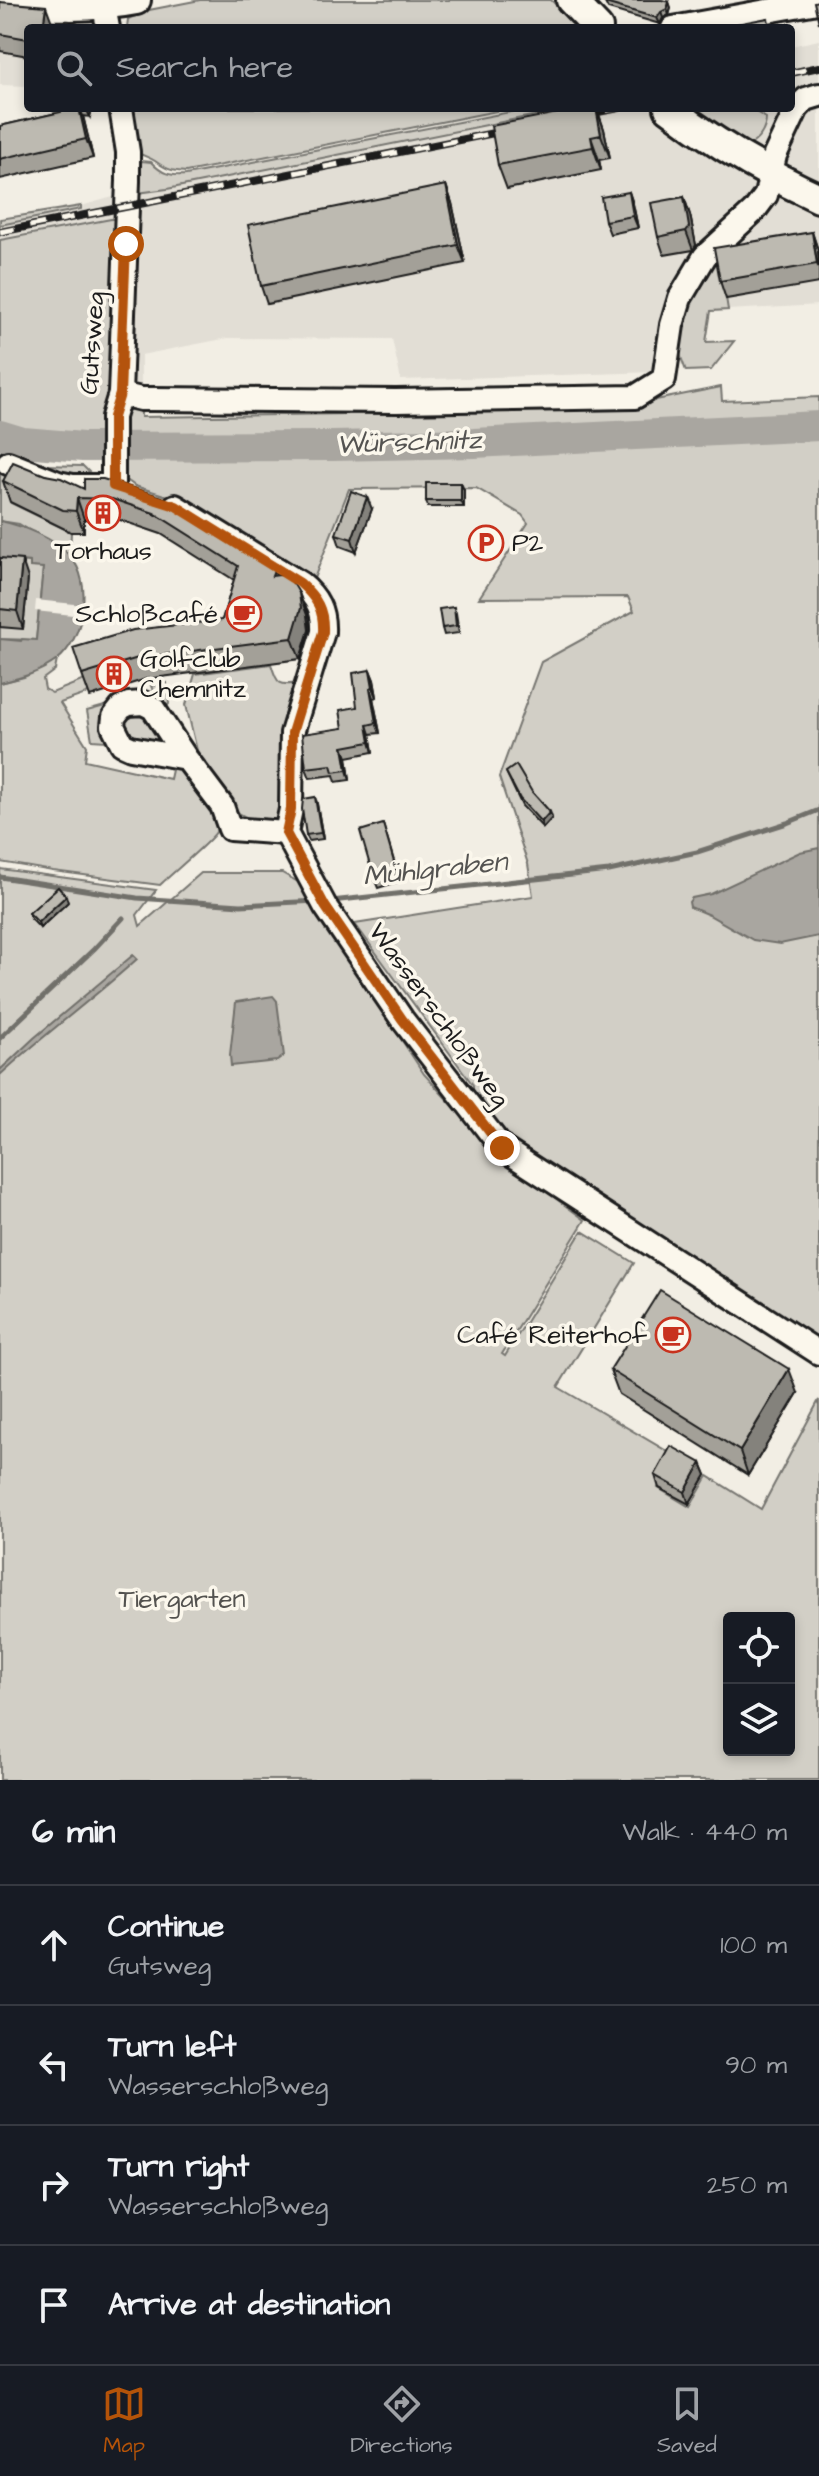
<!DOCTYPE html>
<meta charset="utf-8">
<style>
:root{--surface:#171b24;--page:#242831;--text:#f1f3f6;--muted:#9ea1a6;--line:#363941;--accent:#b45309}
body{margin:0;font-family:"Architects Daughter",sans-serif;background:var(--page);color:var(--text)}
.controls{position:absolute;right:24px;bottom:24px;display:grid;overflow:hidden;border-radius:8px;box-shadow:0 4px 12px #0003}
.controls button{width:72px;height:72px;display:grid;place-items:center;padding:0;border:0;border-bottom:2px solid var(--line);background:var(--surface);color:var(--text);font:40px sans-serif}
.stop{position:absolute;width:24px;height:24px;margin:-18px;border:6px solid #b45309;border-radius:50%;background:#fff}
.stop.end{background:#b45309;border-color:#fff;box-shadow:0 2px 8px #0008}
.list{margin:0;padding:0;list-style:none}
h2{display:flex;justify-content:space-between;align-items:center;height:104px;margin:0;padding:0 32px;font-size:34px}
h2 small{font-size:26px;font-weight:400;color:var(--muted)}
.list li{display:grid;grid-template-columns:52px 1fr auto;gap:24px;align-items:center;box-sizing:border-box;height:120px;padding:0 32px;border-top:2px solid var(--line)}
.list b{display:block;font-size:30px;white-space:nowrap}
.list p{margin:0;font-size:26px;white-space:nowrap;color:var(--muted)}
.list em{font-size:26px;font-style:normal;color:var(--muted)}
.icon{flex:none;width:44px;height:44px;fill:none;stroke:currentColor;stroke-width:2;stroke-linecap:round;stroke-linejoin:round}
.map{position:relative;flex:none;width:819px;height:1780px;overflow:hidden}
.search{position:absolute;background:var(--surface);box-shadow:0 4px 12px #0003;left:24px;right:24px;top:24px;height:88px;display:flex;align-items:center;gap:20px;box-sizing:border-box;padding:0 28px;border-radius:8px;color:var(--muted);font-size:30px}
.sheet{height:584px;background:var(--surface)}
nav{display:flex;justify-content:space-around;align-items:center;box-sizing:border-box;height:112px;border-top:2px solid var(--line);background:var(--surface);font-size:22px;color:var(--muted)}
nav a{display:grid;justify-items:center;gap:4px}
nav .on{color:var(--accent)}
.map>svg:first-child{display:block}
.built{fill:#e2ded5}
.green{fill:#d2cfc6;stroke:#777671;stroke-width:2;fill-rule:evenodd}
.water{fill:#a9a6a0;stroke:#716f6b;stroke-width:2}
.pier{fill:#f2eee4}
.lines{fill:none;stroke-linecap:round;stroke-linejoin:round}
.stream{stroke:#716f6b;stroke-width:5}
.river{stroke:#a9a6a0;stroke-width:30}
.minor-casing{stroke:#1c1c1c;stroke-width:28}
.major-casing{stroke:#1c1c1c;stroke-width:34}
.minor{stroke:#fbf7ec;stroke-width:22}
.major{stroke:#fbf7ec;stroke-width:28}
.rail-casing{stroke:#1c1c1c;stroke-width:8}
.rail{stroke:#fbf7ec;stroke-width:5;stroke-dasharray:15;stroke-linecap:butt}
.wall{fill:#a3a098;stroke:#1c1c1c;stroke-width:2}
.shaded-wall{fill:#84827c;stroke:#1c1c1c;stroke-width:2}
.building{fill:#bdbab1;stroke:#1c1c1c;stroke-width:2}
.route{stroke:#b45309;stroke-width:10}
.labels{text-anchor:middle;dominant-baseline:central;stroke-width:7;stroke-linejoin:round;paint-order:stroke}
.street-label{font-size:26px;fill:#1c1c1c;stroke:#fbf7ec}
.poi-label{font-size:26px;fill:#1c1c1c;stroke:#fbf7ec;text-anchor:start}
.park-label{font-size:26px;fill:#53524f;stroke:#fbf7ec}
.water-label{font-size:28px;font-style:italic;fill:#545351;stroke:#fbf7ec}
</style>
<div class="map">
<svg width="819" height="1780" viewBox="0 0 819 1780">
<rect width="100%" height="100%" fill="#f2eee4"/>
<filter id="ink" filterUnits="userSpaceOnUse"><feTurbulence type="fractalNoise" baseFrequency=".0125" numOctaves="2"/><feDisplacementMap in="SourceGraphic" scale="16" xChannelSelector="R" yChannelSelector="G"/><feConvolveMatrix kernelMatrix="1 2 1 2 8 2 1 2 1" color-interpolation-filters="sRGB"/></filter>
<g filter="url(#ink)">
<!-- built -->
<g class="built">
<path d="M0,15L54,24V28H28V86L0,85Z"/>
<path d="M819,40V187L685,108H791V46Z"/>
<path d="M572,108H651L744,175L819,209V305L728,310L721,266L655,372L401,380L392,339L228,338L141,355V390L131,385L136,193Z"/>
<path d="M120,195L119,219L0,240V225L81,209V206Z"/>
</g>
<!-- green -->
<g class="green">
<path d="M200,0H551L581,28H127L128,19L149,10Z"/>
<path d="M132,108H512L186,172C171,171 166,169 155,161C149,157 142,156 136,151Z"/>
<path d="M531,108H572L167,189L137,193V164L142,161L151,162C162,174 170,176 186,175Z"/>
<path d="M685,108H758L756,112L766,118C766,130 758,142 747,146Z"/>
<path d="M81,206V209L0,225V219Z"/>
<path d="M111,219H119L115,393L106,437L29,430L0,424V240Z"/>
<path d="M712,259L721,266L728,310L711,311L706,342L734,341L711,370L686,371L677,346L693,288Z"/>
<path d="M721,387L722,401L819,397V1359L504,1147L473,1104V1085L355,924L533,896L528,864L499,777L541,662L634,611L628,597L479,598L528,523L522,515L476,488L349,489L313,581L301,573L300,568L274,552L266,555L177,499L135,486L121,476L119,416L125,410L141,408V417L415,413L626,406Z"/>
<path d="M12,459L41,465L83,466L97,480L107,472C92,498 32,468 12,459Z"/>
<path d="M0,470L23,479L11,503L71,532L70,555L19,524L0,521Z"/>
<path d="M0,559L31,562L43,568L36,640L0,639Z"/>
<path d="M57,660L55,670L43,679L45,689L52,693L84,680L89,693L60,703L87,746L85,760L170,779L175,756C186,771 224,814 216,832C212,840 170,875 160,885L53,871L0,862V683L24,677Z"/>
<path d="M271,664C278,685 278,686 301,683L283,813L274,824L255,822L240,814L227,803L202,771L186,705L195,674Z"/>
<path d="M167,683L169,704L162,712L151,686Z"/>
<path d="M112,704C101,716 101,726 106,741L92,740L87,711Z"/>
<path d="M139,715C155,720 165,736 175,748L161,747L126,734L124,722L132,716Z"/>
<path d="M0,869L156,890L137,915L140,926L201,873H282L305,886L366,986L424,1074L498,1156L585,1220L502,1354L505,1356L582,1231L634,1263L558,1387L675,1456L658,1488L690,1507L708,1476L761,1509L819,1400V1780H0ZM729,1618H789V1750H729Z"/>
</g>
<!-- water -->
<g class="water">
<path d="M0,521C21,525 56,539 70,556C94,583 84,639 57,660C40,673 20,678 0,683V639L21,641L22,639L36,640L43,568L30,567V562L0,559Z"/>
<path d="M819,848V936L780,944L753,940L709,915L690,907L689,902L692,898L711,894L800,852Z"/>
<path d="M133,955L137,959C93,999 44,1034 0,1075V1070L34,1038Z"/>
<path d="M273,996L277,1001L284,1056L277,1061L231,1066L230,1055L236,1002Z"/>
</g>
<!-- pier -->
<path class="pier" d="M36,600L84,605L82,616L35,611Z"/>
<g class="lines">
<!-- stream -->
<g class="stream">
<path d="M0,877L137,898L241,905L317,901"/>
<path d="M331,901L609,871L697,852L787,823L819,810"/>
<path d="M0,1038L94,949L123,918"/>
</g>
<!-- river -->
<path class="river" d="M0,435L23,442L83,447L333,446L474,443L819,426"/>
<!-- minor casing -->
<g class="minor-casing">
<g id="minor">
<path d="M104,6L108,28"/>
<path d="M673,28L812,3"/>
<path d="M120,394L141,399H153L396,401L635,397L664,379L672,325L680,298L705,256L754,211L766,195L775,155L797,108L806,99L819,95"/>
<path d="M8,463L58,483L73,486H111"/>
<path d="M113,486V417L120,394L128,181V152L121,108"/>
<path d="M175,506L300,583C317,597 324,610 323,632L292,733L291,809L286,833L325,906L402,1019L502,1148L819,1353"/>
<path d="M186,758L131,748L122,744L113,726L114,717L121,708L129,704L143,703L153,708L186,758L222,806L230,829L286,833"/>
</g>
</g>
<!-- major casing -->
<g class="major-casing">
<g id="major">
<path d="M571,0L598,28"/>
<path d="M0,2C46,6 90,9 136,0"/>
<path d="M669,108C716,144 765,173 819,198"/>
</g>
</g>
<!-- minor -->
<use href="#minor" class="minor"/>
<!-- major -->
<use href="#major" class="major"/>
<!-- rail casing -->
<g class="rail-casing">
<g id="rail">
<path d="M791,73L819,67"/>
<path d="M577,116L619,108"/>
<path d="M0,232L514,129"/>
</g>
</g>
<!-- rail -->
<use href="#rail" class="rail"/>
</g>
<!-- wall -->
<g class="wall">
<path d="M0,2L53,25L52,28H28V56L0,51Z"/>
<path d="M669,2L671,8L669,15L663,18L660,24L608,9L605,3Z"/>
<path d="M62,108H92L90,117L83,116L93,158L0,179V126L61,112Z"/>
<path d="M597,108L604,129L610,158L599,160L601,170L507,189L498,165Z"/>
<path d="M446,185L452,203L465,263L267,304L261,286Z"/>
<path d="M629,192L633,204L638,228L610,234L605,221Z"/>
<path d="M684,197L690,215L696,245L693,250L664,255L658,237Z"/>
<path d="M812,232L819,254V283L726,299L720,281Z"/>
<path d="M45,475L84,489V479L278,575L299,593L307,615L309,630L300,659L146,679L90,697L82,675L222,620L234,580L161,534L120,520L84,519V532H71L10,502L3,481Z"/>
<path d="M464,490V507H428L426,501Z"/>
<path d="M372,509L356,552L340,546L336,534Z"/>
<path d="M0,558L28,578L23,629L0,627Z"/>
<path d="M456,613L459,633L444,635L442,628Z"/>
<path d="M370,670L374,680L377,697L373,698L380,733L370,734L373,752L347,757L350,780L336,782L334,775L310,778L306,768L343,728L357,707Z"/>
<path d="M506,772L532,792L550,812L552,818L543,828L522,806Z"/>
<path d="M317,804L323,839L309,841L306,835Z"/>
<path d="M383,824L400,881L378,888L373,876Z"/>
<path d="M68,902L40,928L31,919L29,913Z"/>
<path d="M610,1370L798,1393L748,1475L619,1394Z"/>
<path d="M701,1463L706,1475L689,1504L659,1488L655,1475Z"/>
</g>
<!-- shaded-wall -->
<g class="shaded-wall">
<path d="M669,2L671,8L669,15L667,9Z"/>
<path d="M46,6L53,25L52,28H43Z"/>
<path d="M661,12L663,18L660,24L657,18Z"/>
<path d="M79,108H80L83,116L93,158L86,139Z"/>
<path d="M86,108H92L90,117Z"/>
<path d="M596,108L604,129L610,158L601,135Z"/>
<path d="M591,137L599,160L601,170L593,147Z"/>
<path d="M446,185L452,203L465,263L458,245Z"/>
<path d="M629,192L633,204L638,228L633,216Z"/>
<path d="M684,197L690,215L696,245L693,250L686,231Z"/>
<path d="M812,232L818,250L819,269L817,264Z"/>
<path d="M461,483L464,490V507L461,501Z"/>
<path d="M367,497L372,509L356,552L352,539Z"/>
<path d="M77,498L84,519V532L76,511Z"/>
<path d="M22,560L28,578L23,629L17,611Z"/>
<path d="M299,593L307,615L309,630L300,659L292,638Z"/>
<path d="M370,670L374,680L377,697L373,687Z"/>
<path d="M370,688L373,698L380,733L376,723Z"/>
<path d="M367,725L370,734L373,752L370,742Z"/>
<path d="M343,747L347,757L350,780L347,770Z"/>
<path d="M315,797L317,804L323,839L321,833Z"/>
<path d="M550,812L552,818L543,828L541,822Z"/>
<path d="M66,896L68,902L40,928L38,922Z"/>
<path d="M789,1369L798,1393L748,1475L740,1451Z"/>
<path d="M701,1463L706,1475L689,1504L685,1492Z"/>
</g>
<!-- building -->
<g class="building">
<path d="M606,0H662L669,2L667,9L661,12L657,18L605,3Z"/>
<path d="M819,1V23L814,2Z"/>
<path d="M0,2L46,6L43,28H28V39L0,34Z"/>
<path d="M768,18L770,28H727L726,26Z"/>
<path d="M62,108H79L86,139L0,159V126L61,112Z"/>
<path d="M583,108H596L601,135L591,137L593,147L498,165L491,126Z"/>
<path d="M446,185L458,245L261,286L248,225Z"/>
<path d="M629,192L633,216L605,221L601,197Z"/>
<path d="M684,197L689,227L686,231L658,237L651,203Z"/>
<path d="M812,232L817,264L720,281L714,248Z"/>
<path d="M13,462L45,475L61,478L84,489V479H103L162,497L275,568L272,576L286,574L292,581L299,593L301,608L292,638L138,658L82,675L73,648L133,630L222,620L238,566L154,513L112,499L77,498L76,511L63,510L3,481Z"/>
<rect x="426" y="483" width="35" height="18"/>
<path d="M351,491L367,497L352,539L336,534Z"/>
<path d="M0,558L22,560L17,611L0,609Z"/>
<path d="M454,607L456,626L442,628L439,609Z"/>
<path d="M370,670L373,687L370,688L376,723L367,725L370,742L343,747L347,770L333,772L331,765L306,768L302,734L343,728L340,710L357,707L353,673Z"/>
<path d="M516,765L532,792L550,812L541,822L520,799L506,772Z"/>
<path d="M315,797L321,833L306,835L302,809L303,799Z"/>
<path d="M383,824L396,869L373,876L360,831Z"/>
<path d="M58,887L66,896L38,922L29,913Z"/>
<path d="M660,1290L789,1369L740,1451L610,1370Z"/>
<path d="M671,1446L701,1463L685,1492L655,1475Z"/>
</g>
</g>
<g class="lines" filter="url(#ink)">
<!-- route -->
<path class="route" d="M126,244L120,394L113,417V486L176,506L300,583C317,598 324,610 323,632L292,733L291,809L286,833L325,906L402,1019L502,1148"/>
</g>
<!-- icons -->
<defs>
<g id="building-ring" transform="scale(1.8)"><circle r="9.5" fill="#fbf7ec" stroke="#c8321e" stroke-width="1.5"/><path d="M-4-6H4V6H1V3H-1V6H-4ZM-2.5-4.3h1.7v1.8h-1.7ZM.8-4.3h1.7v1.8H.8ZM-2.5-1h1.7V.8h-1.7ZM.8-1h1.7V.8H.8Z" fill="#c8321e"/></g>
<g id="parking-ring" transform="scale(1.8)"><circle r="9.5" fill="#fbf7ec" stroke="#c8321e" stroke-width="1.5"/><path d="M-3.5-5.5H1a3.5 3.5 0 0 1 0 7H-1V5.5H-3.5ZM-1-3.4V-.6H.8a1.4 1.4 0 0 0 0-2.8Z" fill="#c8321e"/></g>
<g id="cafe-ring" transform="scale(1.8)"><circle r="9.5" fill="#fbf7ec" stroke="#c8321e" stroke-width="1.5"/><path d="M-5.5-4.5H6V0H3Q3 3.5 0 3.5H-2.5Q-5.5 3.5-5.5 0ZM3-3.2v2h1.7v-2ZM-6 4.5H4V6H-6Z" fill="#c8321e"/></g>
</defs>
<g fill-rule="evenodd">
<use href="#building-ring" x="103" y="513"/>
<use href="#parking-ring" x="486" y="543"/>
<use href="#cafe-ring" x="244" y="614"/>
<use href="#building-ring" x="114" y="674"/>
<use href="#cafe-ring" x="673" y="1335"/>
</g>
<g class="labels">
<!-- street labels -->
<g class="street-label">
<text transform="translate(92 343) rotate(-86)">Gutsweg</text>
<text transform="translate(439 1015) rotate(54)">Wasserschloßweg</text>
</g>
<!-- poi labels -->
<g class="poi-label">
<text x="512" y="543">P2</text>
<text x="103" y="551" text-anchor="middle">Torhaus</text>
<text x="218" y="614" text-anchor="end">Schloßcafé</text>
<text x="140" y="659">Golfclub<tspan x="140" dy="30">Chemnitz</tspan></text>
<text x="647" y="1335" text-anchor="end">Café Reiterhof</text>
</g>
<!-- park labels -->
<g class="park-label">
<text x="182" y="1599">Tiergarten</text>
</g>
<!-- water labels -->
<g class="water-label">
<text transform="translate(409 442) rotate(-2)">Würschnitz</text>
<text transform="translate(435 869) rotate(-6)">Mühlgraben</text>
</g>
</g>
</svg>
<div class="controls">
<button><svg class="icon" aria-label="locate" viewBox="0 0 24 24"><circle cx="12" cy="12" r="6"/><path d="M12 2v4M12 18v4M2 12h4M18 12h4"/></svg></button>
<button><svg class="icon" aria-label="layers" viewBox="0 0 24 24"><path d="M12 4l9 5-9 5-9-5zM3 14l9 5 9-5"/></svg></button>
</div>
<div class="stop" style="left:126px;top:244px"></div>
<div class="stop end" style="left:502px;top:1148px"></div>
<div class="search"><svg class="icon" aria-label="search" viewBox="0 0 24 24"><circle cx="10" cy="10" r="6"/><path d="M15 15l6 6"/></svg>Search here</div>
</div>
<section class="sheet">
<h2>6 min<small>Walk · 440 m</small></h2>
<ul class="list">
<li><svg class="icon" aria-label="ahead" viewBox="0 0 24 24"><path d="M12 20V5M6 11l6-6 6 6"/></svg><div><b>Continue</b><p>Gutsweg</p></div><em>100 m</em></li>
<li><svg class="icon" aria-label="left" viewBox="0 0 24 24"><path d="M17 20v-9H6M10 6l-5 5 5 5"/></svg><div><b>Turn left</b><p>Wasserschloßweg</p></div><em>90 m</em></li>
<li><svg class="icon" aria-label="right" viewBox="0 0 24 24"><path d="M7 20v-9h11M14 6l5 5-5 5"/></svg><div><b>Turn right</b><p>Wasserschloßweg</p></div><em>250 m</em></li>
<li><svg class="icon" aria-label="arrive" viewBox="0 0 24 24"><path d="M6 21V4h12l-3 4 3 4H6"/></svg><div><b>Arrive at destination</b></div></li>
</ul>
</section>
<nav>
<a class="on"><svg class="icon" aria-label="map" viewBox="0 0 24 24"><path d="M3 6l6-2 6 2 6-2v14l-6 2-6-2-6 2zM9 4v14M15 6v14"/></svg>Map</a>
<a><svg class="icon" aria-label="directions" viewBox="0 0 24 24"><path d="M12 3l9 9-9 9-9-9zM9 14v-3h6M13 9l2 2-2 2"/></svg>Directions</a>
<a><svg class="icon" aria-label="saved" viewBox="0 0 24 24"><path d="M7 4h10v16l-5-4-5 4z"/></svg>Saved</a>
</nav>
